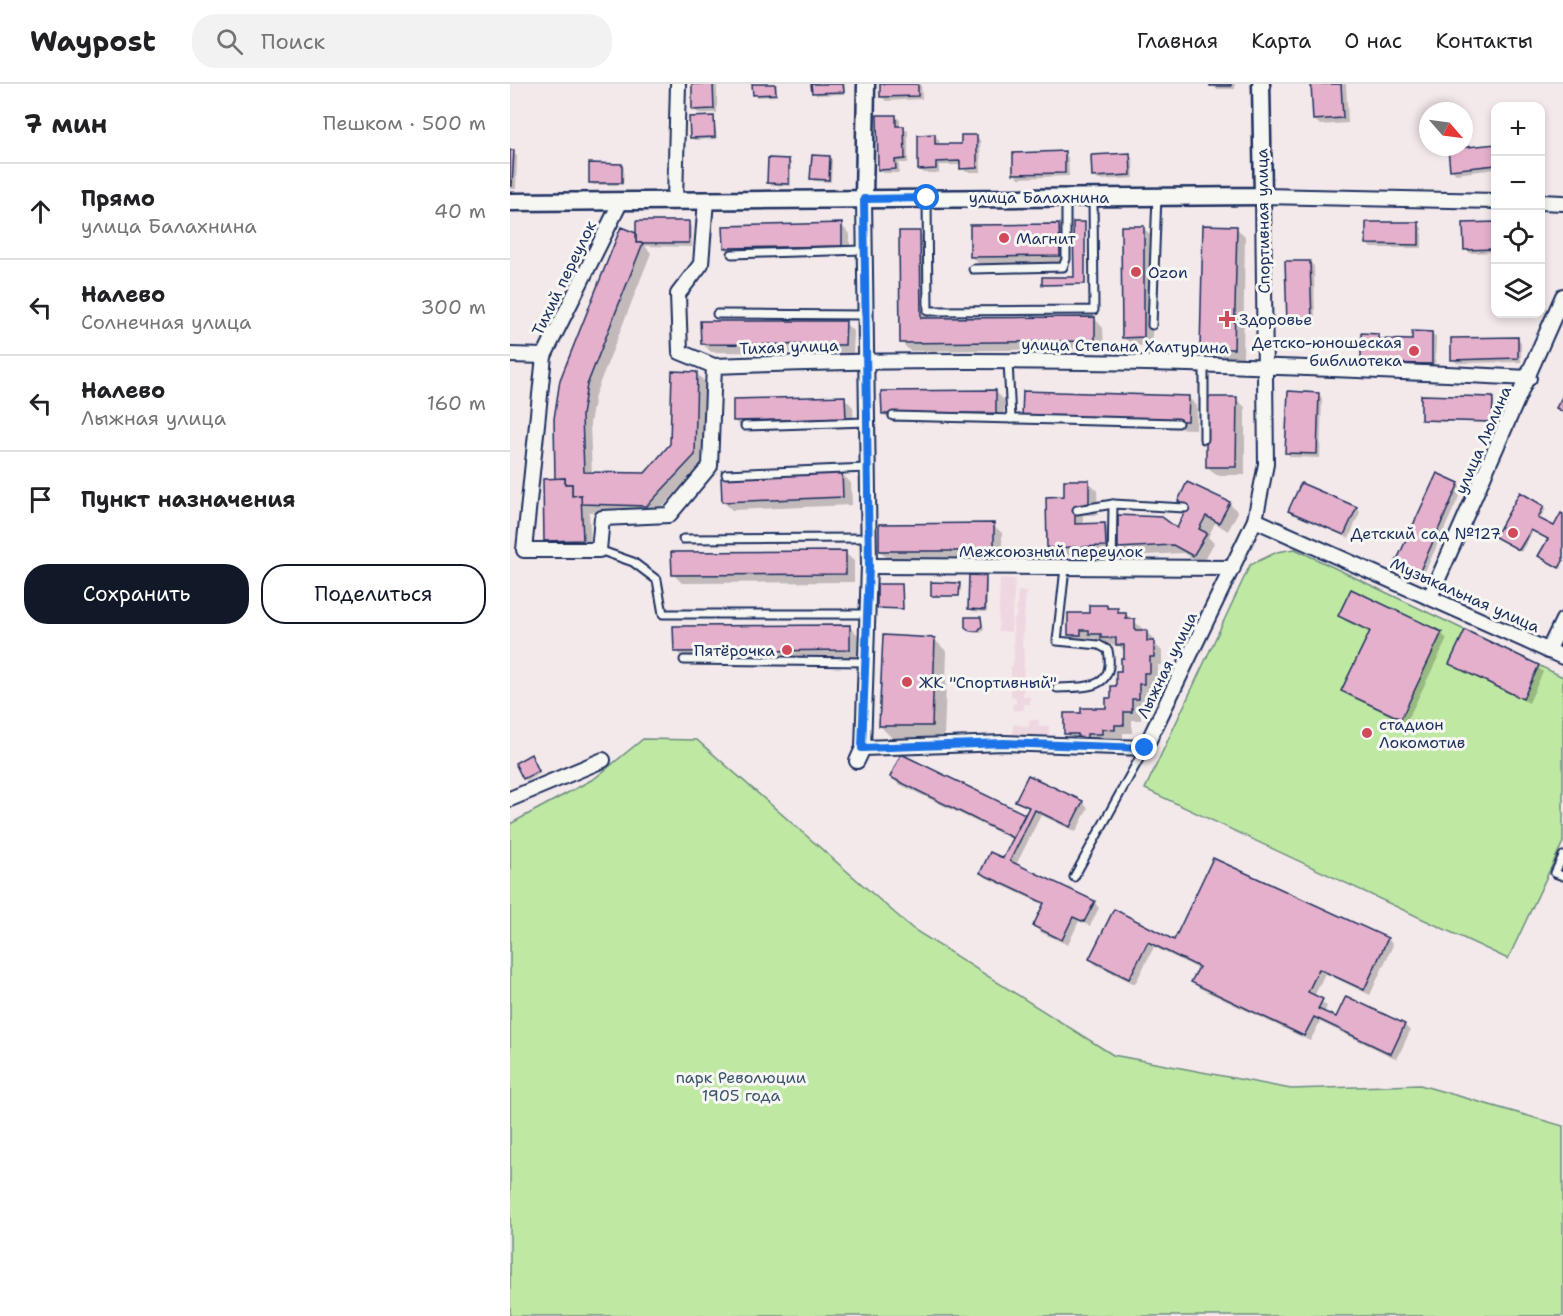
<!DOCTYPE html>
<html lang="ru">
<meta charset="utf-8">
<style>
:root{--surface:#fff;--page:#f2f2f2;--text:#202124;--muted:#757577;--line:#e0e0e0;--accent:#111827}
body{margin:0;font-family:"Shantell Sans",sans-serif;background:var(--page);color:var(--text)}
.controls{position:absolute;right:18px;top:18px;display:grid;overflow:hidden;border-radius:12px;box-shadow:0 3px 9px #0003}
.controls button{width:54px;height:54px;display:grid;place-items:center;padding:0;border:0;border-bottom:2px solid var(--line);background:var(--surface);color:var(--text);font:30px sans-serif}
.compass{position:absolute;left:909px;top:18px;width:54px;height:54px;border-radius:50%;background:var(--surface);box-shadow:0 3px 9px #0003;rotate:118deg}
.stop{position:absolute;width:18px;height:18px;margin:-14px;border:4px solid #1a73e8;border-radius:50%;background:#fff}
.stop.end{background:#1a73e8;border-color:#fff;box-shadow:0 2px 6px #0008}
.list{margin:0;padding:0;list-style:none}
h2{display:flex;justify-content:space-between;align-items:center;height:78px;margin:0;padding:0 24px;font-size:26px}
h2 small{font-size:20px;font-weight:400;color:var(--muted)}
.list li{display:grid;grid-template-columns:39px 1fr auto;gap:18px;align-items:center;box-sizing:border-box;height:96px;padding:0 24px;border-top:2px solid var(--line)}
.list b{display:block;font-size:22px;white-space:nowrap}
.list p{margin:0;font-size:20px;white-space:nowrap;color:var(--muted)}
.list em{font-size:20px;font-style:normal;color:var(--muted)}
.actions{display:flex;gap:12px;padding:18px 24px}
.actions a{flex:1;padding:14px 0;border:2px solid var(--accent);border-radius:24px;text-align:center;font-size:21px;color:var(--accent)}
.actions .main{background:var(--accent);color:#fff}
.icon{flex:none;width:33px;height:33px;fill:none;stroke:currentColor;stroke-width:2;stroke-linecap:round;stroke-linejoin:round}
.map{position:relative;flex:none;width:1053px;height:1232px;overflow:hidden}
header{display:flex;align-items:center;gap:36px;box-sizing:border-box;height:84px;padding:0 30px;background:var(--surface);border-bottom:2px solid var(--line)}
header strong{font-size:28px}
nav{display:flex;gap:33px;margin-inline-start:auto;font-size:21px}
.search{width:420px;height:54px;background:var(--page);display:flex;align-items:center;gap:15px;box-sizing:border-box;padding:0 21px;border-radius:24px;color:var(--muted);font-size:22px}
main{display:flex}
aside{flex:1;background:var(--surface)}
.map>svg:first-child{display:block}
.built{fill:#efd7e1}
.green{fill:#bfe8a3;stroke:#6d8c80;stroke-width:1.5}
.shadow{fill:#0003}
.building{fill:#e5b0cb;stroke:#1b2f5e;stroke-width:1.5}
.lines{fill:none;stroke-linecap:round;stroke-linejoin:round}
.service-casing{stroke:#1b2f5e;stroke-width:11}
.minor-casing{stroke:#1b2f5e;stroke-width:18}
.tertiary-casing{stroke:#1b2f5e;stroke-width:21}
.service{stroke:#f6f6f2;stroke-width:7}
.minor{stroke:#f6f6f2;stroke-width:14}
.tertiary{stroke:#f6f6f2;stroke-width:16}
.route{stroke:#1a73e8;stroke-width:8}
.poi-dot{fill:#d1495b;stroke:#f6f6f2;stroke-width:2}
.labels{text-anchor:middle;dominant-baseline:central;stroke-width:6;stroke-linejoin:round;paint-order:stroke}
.street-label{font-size:16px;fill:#1b2f5e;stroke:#f6f6f2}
.poi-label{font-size:16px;fill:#1b2f5e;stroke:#f6f6f2;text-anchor:start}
.park-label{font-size:16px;fill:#3c546c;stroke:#f6f6f2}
</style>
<header>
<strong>Waypost</strong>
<div class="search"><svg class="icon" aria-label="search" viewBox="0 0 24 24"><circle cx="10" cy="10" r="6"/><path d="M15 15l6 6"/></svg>Поиск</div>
<nav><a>Главная</a><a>Карта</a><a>О нас</a><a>Контакты</a></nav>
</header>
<main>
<aside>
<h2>7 мин<small>Пешком · 500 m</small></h2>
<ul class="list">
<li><svg class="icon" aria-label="ahead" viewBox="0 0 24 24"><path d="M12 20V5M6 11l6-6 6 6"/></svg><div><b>Прямо</b><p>улица Балахнина</p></div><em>40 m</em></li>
<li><svg class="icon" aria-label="left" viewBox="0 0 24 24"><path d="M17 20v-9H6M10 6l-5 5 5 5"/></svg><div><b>Налево</b><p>Солнечная улица</p></div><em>300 m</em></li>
<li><svg class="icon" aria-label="left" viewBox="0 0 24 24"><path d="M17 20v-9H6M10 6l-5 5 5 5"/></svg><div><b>Налево</b><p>Лыжная улица</p></div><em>160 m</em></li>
<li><svg class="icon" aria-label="arrive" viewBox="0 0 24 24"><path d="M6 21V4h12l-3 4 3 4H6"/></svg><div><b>Пункт назначения</b></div></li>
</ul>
<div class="actions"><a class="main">Сохранить</a><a>Поделиться</a></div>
</aside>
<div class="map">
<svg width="1053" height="1232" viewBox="0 0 1053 1232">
<rect width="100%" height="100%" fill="#f3e8ea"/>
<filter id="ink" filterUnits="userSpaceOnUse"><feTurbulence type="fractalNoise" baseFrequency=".0167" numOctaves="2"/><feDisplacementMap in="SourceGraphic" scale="12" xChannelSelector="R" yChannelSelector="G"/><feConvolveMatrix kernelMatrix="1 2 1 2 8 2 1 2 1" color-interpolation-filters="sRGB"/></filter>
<g filter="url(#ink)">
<!-- built -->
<g class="built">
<path d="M490,494L505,495L501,548L488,547Z"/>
<path d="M508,507L516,508L512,564L514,565L513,612L520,613V620H514V626L503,627L502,620H506V614L501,613V582H503L504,573L503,534H506Z"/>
<path d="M519,636H529V642H539V654L503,651V640L519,643Z"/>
</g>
<!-- green -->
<g class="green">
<path d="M785,465L1053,593V758L998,875L635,705L740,481L767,468Z"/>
<path d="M133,655L187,656L403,845L603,971L781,1005L910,1001L1053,1042V1232H0V740L85,694Z"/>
</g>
<!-- shadow -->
<g class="shadow">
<path d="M183,0H207V29H188L184,25Z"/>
<path d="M244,0H267V12L247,13Z"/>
<path d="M303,0H335V10L306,11Z"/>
<path d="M371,0H411L412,15L376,17L372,13Z"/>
<path d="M702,0H725V5H706Z"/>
<path d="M802,0H836L838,39L810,41L804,35Z"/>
<path d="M385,32L390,36V43L398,47V79H389V89H373L369,85Z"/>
<path d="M204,33L207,55L184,56L182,54Z"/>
<path d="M425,52L429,56V62L452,61L466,52L470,56L471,88H456L451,81H429V89H414L410,85Z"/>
<path d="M986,61V85L946,90L942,86Z"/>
<path d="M0,68L7,72L6,105H0Z"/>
<path d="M554,69L558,73L559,92L509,94L505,90Z"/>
<path d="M619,71L623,75L624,94L588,96L584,92Z"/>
<path d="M319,73L322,76L321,98L304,97L302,95Z"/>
<path d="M279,76L281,79V102L261,101L259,99Z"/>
<path d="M111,81L114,84L113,101H83L81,98Z"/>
<path d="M178,139L182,143V163L135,162L141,169L85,311L80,340L82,390L136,391L161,360L187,290L196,299L193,380L146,430L79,428L81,464L45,465L36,456L46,396L45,335L127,152Z"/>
<path d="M908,140L912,144V164H861L857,160Z"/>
<path d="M986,140V168L960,169L956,165Z"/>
<path d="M331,141L340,150V170L224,172L215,164Z"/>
<path d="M549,142L557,151L558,180L470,181L461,172Z"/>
<path d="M633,144L642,152V261L622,262L613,253Z"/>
<path d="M726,144L735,152L733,273H701L692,264Z"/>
<path d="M410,149L418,157L419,236L585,235L593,244L594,265L400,267L391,258Z"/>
<path d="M799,178L804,182L805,241L782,242L778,238Z"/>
<path d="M335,239L344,248L343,269L201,268L192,259Z"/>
<path d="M922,249L926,253L925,283L862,282L852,275L868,251L872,257L903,258Z"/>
<path d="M1007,254L1011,258V278L947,279L943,275Z"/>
<path d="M485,307L494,316V337L382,338L373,329Z"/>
<path d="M808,310L812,314L810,374L781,373L777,369Z"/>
<path d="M678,313L687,322L686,345L523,340L514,331Z"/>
<path d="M334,314L343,323L344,343L234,346L225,337Z"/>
<path d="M726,315L735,323V391H706L697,382Z"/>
<path d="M982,315L984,317V339L915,337L912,335Z"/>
<path d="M332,390L341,399L342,421L222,426L213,418Z"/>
<path d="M928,391L953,404L913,492L888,478Z"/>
<path d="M578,397L587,406L588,431H573V441L595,440L603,449L604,470L547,472L538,463L556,414Z"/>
<path d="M719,419L728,428L718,447L705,439L698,453L704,459L692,480L673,469L618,472L609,463L668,446Z"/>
<path d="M1033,423L1036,425L1029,436L1045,444L1053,432L1052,485L1032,475L1039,455L1023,447L1011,468L989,455Z"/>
<path d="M846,424L850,428L839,454L780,427Z"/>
<path d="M483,441L492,449V475L379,476L370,467Z"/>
<path d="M335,469L344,477V498L172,499L163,490Z"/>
<path d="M475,493L477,496V528L462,527L460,525Z"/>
<path d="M596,522L616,530L645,556V560L652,567V581H648V597H643L642,608H637V623H631V636H622V649H613V654H600V658H564L555,649L573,630L597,626L612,588L616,569L610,562L589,558L585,554H579V560L568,559L559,551L580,531Z"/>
<path d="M830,531L931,549L937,555L896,639L839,612L833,606L860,549L835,537Z"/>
<path d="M471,535L474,545L471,549H464L459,546Z"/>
<path d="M339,542L348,551V574L174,576L166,567Z"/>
<path d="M424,555L437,568L434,654L383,655L370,642Z"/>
<path d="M941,579L1028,583L1033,588L1019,619L947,585Z"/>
<path d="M21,672L31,689L17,697L14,694Z"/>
<path d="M391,672L516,732L519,725L507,716L572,718L578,724L566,748L531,731L506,781L584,818L589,824L580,842L569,837L558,861L530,848L525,842L534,821L477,794L471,789L494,776L504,756L387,699L381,693Z"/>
<path d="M704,776L878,855L883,861L860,911L815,889L804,913L817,922L814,930L826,935L836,914L895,941L900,947L887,975L810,938L800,957L689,904L683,898L689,885L644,863L625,900L586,881L581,875L604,827L665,858Z"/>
</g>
<!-- building -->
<g class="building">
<path d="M182,0H203L204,25L182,26Z"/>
<path d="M242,0H265L266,10L243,11Z"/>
<path d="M301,0H333L334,8L302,9Z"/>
<path d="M370,0H408V12L370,13Z"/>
<rect x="700" y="0" width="21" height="2"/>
<path d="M801,0H831L833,34L803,36Z"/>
<path d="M367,31H386V42H394L395,75L385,76L386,85L368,86Z"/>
<path d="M204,32L205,53L180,54L179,33Z"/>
<path d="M425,50V60H451V51H467V84L450,85V77L426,78V85L408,86V51Z"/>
<path d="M986,60V81L940,86L938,65Z"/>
<path d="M0,66H4L2,102H0Z"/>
<path d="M555,67V89L503,90V69Z"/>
<path d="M620,69L621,91L582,93L581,71Z"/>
<path d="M302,71L320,72L319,96L300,95Z"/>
<path d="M258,74L279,75V100L257,99Z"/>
<path d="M79,79L112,80V99H79Z"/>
<rect x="126" y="137" width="53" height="22"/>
<path d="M563,138H575V200L532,201V193H564Z"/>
<path d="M856,138H909V161L856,160Z"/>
<path d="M986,138V165L954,166L953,139Z"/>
<path d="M332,139V162L214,164L213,142Z"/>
<path d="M549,140L550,172L460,173V141Z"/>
<path d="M693,141L727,142L724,265H690Z"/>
<path d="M611,142H634V253L612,254Z"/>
<path d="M111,143L126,149V159H133L77,301L72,331L74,388L135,389L160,360L162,287L187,288L185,371L137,422L71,420V411L62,412V400H55V394L45,395L44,335L50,296Z"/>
<path d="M389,147H410L411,234L585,233V257L390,259Z"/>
<path d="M775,177H800L802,238L777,239Z"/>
<path d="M190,237H336L335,261L191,260Z"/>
<path d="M902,247L922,248V280L857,279L851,275V249L868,250V255L902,256Z"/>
<path d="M1008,253V274L941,276V254Z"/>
<path d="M486,306V329L372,330L371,307Z"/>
<path d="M513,307L679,312L678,337L512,332Z"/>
<path d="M778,307L809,309L807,370L775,369Z"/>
<path d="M911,311L983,313L982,338L911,336Z"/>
<path d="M1053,311V328L1046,324Z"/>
<path d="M335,312L336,335L223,337V315Z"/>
<path d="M696,313H727L726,383H696Z"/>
<path d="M332,388L333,413L212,418L211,394Z"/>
<path d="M927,389L949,399L909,489L886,478Z"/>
<path d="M55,394V400H62V412L71,411L73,456L34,457L33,395Z"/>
<path d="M554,396H579V422L565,423V440L595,439L596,462L537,464L536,413L554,412Z"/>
<path d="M677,398L720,418L709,439L696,432L689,445L697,449L683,472L663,461L608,464V431L652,433L667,444L677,423L668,417Z"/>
<path d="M791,399L847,423L834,451L778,427Z"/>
<path d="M1010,408L1034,422L1028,434L1044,442L1051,429L1053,430V477L1049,484L1028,472L1038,455L1021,446L1009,466L985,453Z"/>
<path d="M484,439V467H369V440Z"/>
<path d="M336,467V490L162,491L161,468Z"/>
<path d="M459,491L476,492L475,526L458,525Z"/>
<path d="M421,498L450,499L449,512H421Z"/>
<path d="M367,500H392L393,525L367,524Z"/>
<path d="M841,505L932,548L891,635L831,607L860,547L828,532Z"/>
<path d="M579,521H597V524H608V529H616V535H625V546H637V557H644V573H640V589H634V600H629V615H622V628H614V641H605V646L592,645V650H577V656H568V650H554V629H571V624H596V614H601V602H606V587H611V574H614V561H606V554H591V550H579V546H571V551H558V529H579Z"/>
<path d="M455,533H471L472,542L468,547H460L455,543Z"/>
<path d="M340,541V566L164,568L163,542Z"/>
<path d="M955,546L1029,581L1013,615L939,580Z"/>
<path d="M373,551L425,554L422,642H369Z"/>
<path d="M21,670L29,687L13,695L5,679Z"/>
<path d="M391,670L515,730L503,754L380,693Z"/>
<path d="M518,691L573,717L560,743L525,726L500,777L585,817L574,838L563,833L552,856L523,842L534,819L470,789L480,768L493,774L519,723L505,717Z"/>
<path d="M703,774L878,854L854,906L809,885L798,908L813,915L808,925L826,933L836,912L895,940L881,970L804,933L794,952L681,898L689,883L638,858L619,895L579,875L604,825L664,856Z"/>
</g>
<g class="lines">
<!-- service casing -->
<g class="service-casing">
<g id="service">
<path d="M417,114L418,227L584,226L583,113"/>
<path d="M222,170L354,166"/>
<path d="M463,185L553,183L556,175V113"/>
<path d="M207,230L355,231"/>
<path d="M642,241L647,112"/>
<path d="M498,278L501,335"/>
<path d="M383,332L668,339"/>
<path d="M235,342L356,338"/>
<path d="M694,355V280"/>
<path d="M216,390L357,384"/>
<path d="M567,426L603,420L675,424"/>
<path d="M173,455L359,454"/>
<path d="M89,466L123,478L147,496L153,530H357"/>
<path d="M602,484L603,420"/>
<path d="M174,576L356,578"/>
<path d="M547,604C576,603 606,606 598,566L589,561L547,557L555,484"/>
<path d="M1053,772L1045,789L1053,792"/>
<path d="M564,793L635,664"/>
</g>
</g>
<!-- minor casing -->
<g class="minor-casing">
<g id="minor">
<path d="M165,116L168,0"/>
<path d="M111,117L34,272L14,466H89L92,434L159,431L200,382L204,282L170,268L168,210L191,180L196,116"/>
<path d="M1030,118L1053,119"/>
<path d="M0,271L34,272"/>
<path d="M204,282C475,271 747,280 1019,294"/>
<path d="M745,436L1053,573"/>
<path d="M359,482L723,484"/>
<path d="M920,513L1053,212"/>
<path d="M1038,567L1053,536"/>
<path d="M353,664L494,659L635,664L745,436L756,380L753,112L986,117"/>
<path d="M347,677L353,664L359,482L354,115"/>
<path d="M0,715L93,676"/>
</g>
</g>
<!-- tertiary casing -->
<g class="tertiary-casing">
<g id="tertiary">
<path d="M354,115L356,0"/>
<path d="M0,118L753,112L751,0"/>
</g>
</g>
<!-- service -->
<use href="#service" class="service"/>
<!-- minor -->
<use href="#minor" class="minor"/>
<!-- tertiary -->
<use href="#tertiary" class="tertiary"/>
</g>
</g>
<g class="lines" filter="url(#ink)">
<!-- route -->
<path class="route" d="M417,114L354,115L359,482L352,664L494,659L635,664"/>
</g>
<!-- markers -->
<g class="poi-dot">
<circle cx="494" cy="154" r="6"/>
<circle cx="626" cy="188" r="6"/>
<path d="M714 226h6v6h6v6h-6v6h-6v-6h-6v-6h6z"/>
<circle cx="904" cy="267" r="6"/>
<circle cx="1003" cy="449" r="6"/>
<circle cx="277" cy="566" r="6"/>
<circle cx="397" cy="598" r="6"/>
<circle cx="857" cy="649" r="6"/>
</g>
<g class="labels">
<!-- street labels -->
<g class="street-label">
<text x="529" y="113">улица Балахнина</text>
<text transform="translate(753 137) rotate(-91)">Спортивная улица</text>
<text transform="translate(54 194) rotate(-64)">Тихий переулок</text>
<text transform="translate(615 262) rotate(1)">улица Степана Халтурина</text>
<text transform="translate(279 263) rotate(-2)">Тихая улица</text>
<text transform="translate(973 356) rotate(-66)">улица Люлина</text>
<text x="541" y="467">Межсоюзный переулок</text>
<text transform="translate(955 511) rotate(24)">Музыкальная улица</text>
<text transform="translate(657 581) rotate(-64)">Лыжная улица</text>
</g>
<!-- poi labels -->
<g class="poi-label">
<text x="506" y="154">Магнит</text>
<text x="638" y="188">Ozon</text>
<text x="729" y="235">Здоровье</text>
<text x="892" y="258" text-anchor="end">Детско-юношеская<tspan x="892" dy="18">библиотека</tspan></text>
<text x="991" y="449" text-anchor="end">Детский сад №127</text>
<text x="265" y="566" text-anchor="end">Пятёрочка</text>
<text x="409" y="598">ЖК "Спортивный"</text>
<text x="869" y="640">стадион<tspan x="869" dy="18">Локомотив</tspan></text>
</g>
<!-- park labels -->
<g class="park-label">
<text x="231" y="993">парк Революции<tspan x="231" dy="18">1905 года</tspan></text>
</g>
</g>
</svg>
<div class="controls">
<button>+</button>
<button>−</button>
<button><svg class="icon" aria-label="locate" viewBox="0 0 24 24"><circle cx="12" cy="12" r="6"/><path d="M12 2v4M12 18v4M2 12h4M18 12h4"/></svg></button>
<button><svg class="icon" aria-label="layers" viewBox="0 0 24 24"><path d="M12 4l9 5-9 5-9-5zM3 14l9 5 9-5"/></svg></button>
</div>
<svg class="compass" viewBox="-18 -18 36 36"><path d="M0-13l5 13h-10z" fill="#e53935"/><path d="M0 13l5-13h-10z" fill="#757577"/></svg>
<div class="stop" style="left:417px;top:114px"></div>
<div class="stop end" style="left:635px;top:664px"></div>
</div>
</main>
